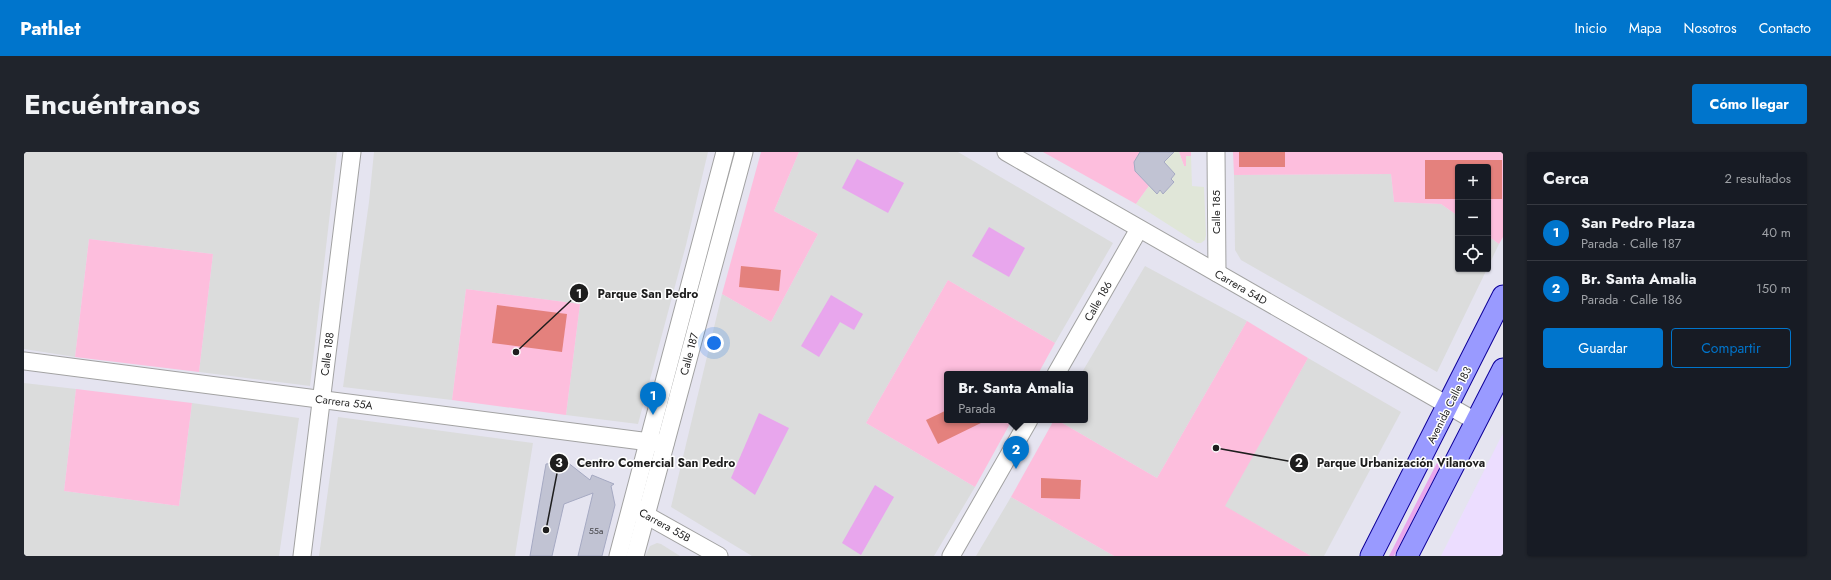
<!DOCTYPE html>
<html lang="es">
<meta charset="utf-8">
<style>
:root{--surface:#171b24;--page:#20242c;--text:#f1f3f6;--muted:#9ea1a6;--line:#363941;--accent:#0075cc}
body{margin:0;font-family:Jost,sans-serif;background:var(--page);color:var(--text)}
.controls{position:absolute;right:12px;top:12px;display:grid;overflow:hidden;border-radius:4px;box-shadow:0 1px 3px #0004}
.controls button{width:36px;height:36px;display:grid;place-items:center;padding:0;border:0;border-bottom:1px solid var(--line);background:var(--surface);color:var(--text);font:20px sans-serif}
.you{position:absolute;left:690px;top:191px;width:14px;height:14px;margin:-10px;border:3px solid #fff;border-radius:50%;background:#1a73e8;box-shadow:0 0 0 6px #1a73e833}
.badge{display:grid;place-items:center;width:26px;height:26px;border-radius:50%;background:var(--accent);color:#fff;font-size:13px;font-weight:700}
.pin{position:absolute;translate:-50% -33px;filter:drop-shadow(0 1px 2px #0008)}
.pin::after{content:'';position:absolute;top:21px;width:14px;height:12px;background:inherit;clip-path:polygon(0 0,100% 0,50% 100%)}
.popup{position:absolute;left:920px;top:219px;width:144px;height:52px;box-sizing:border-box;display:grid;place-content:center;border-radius:4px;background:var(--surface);filter:drop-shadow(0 1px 3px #0005);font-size:13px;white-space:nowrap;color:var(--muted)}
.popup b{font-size:15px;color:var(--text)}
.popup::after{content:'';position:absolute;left:50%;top:100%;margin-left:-8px;border:8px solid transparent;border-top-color:var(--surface)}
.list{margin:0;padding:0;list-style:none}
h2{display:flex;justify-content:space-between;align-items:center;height:52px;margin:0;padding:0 16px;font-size:17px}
h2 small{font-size:13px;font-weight:400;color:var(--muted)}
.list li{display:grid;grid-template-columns:26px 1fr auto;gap:12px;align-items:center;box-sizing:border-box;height:56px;padding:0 16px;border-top:1px solid var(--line)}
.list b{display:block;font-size:15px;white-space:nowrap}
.list p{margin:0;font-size:13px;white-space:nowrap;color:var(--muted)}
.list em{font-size:13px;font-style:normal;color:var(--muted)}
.actions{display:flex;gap:8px;padding:12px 16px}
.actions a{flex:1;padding:9px 0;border:1px solid var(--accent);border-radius:4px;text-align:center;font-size:14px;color:var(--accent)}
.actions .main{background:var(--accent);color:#fff}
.icon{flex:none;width:22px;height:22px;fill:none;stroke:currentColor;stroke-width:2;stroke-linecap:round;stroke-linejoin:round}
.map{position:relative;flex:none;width:1479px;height:404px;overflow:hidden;border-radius:4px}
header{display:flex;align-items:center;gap:24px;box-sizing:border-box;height:56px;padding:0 20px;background:var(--accent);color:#fff}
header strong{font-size:19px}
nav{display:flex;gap:22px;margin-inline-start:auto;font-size:14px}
.intro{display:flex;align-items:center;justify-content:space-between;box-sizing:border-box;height:96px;padding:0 24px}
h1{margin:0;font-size:28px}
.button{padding:10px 18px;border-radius:4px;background:var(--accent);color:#fff;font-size:14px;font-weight:700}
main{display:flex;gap:24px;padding:0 24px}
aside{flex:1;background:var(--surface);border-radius:4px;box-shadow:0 1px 3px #0004}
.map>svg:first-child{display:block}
.residential{fill:#dbdcdc}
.education{fill:#ecddff}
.grass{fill:#e8a6ed}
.park{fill:#fdbedd}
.pitch{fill:#e4817d}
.plaza{fill:#e0e6d8}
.building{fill:#c1c3d3;stroke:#a5a9c2}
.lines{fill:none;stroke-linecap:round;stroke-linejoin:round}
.minor-casing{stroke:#a2a2a2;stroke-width:19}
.major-casing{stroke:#0e0098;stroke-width:23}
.minor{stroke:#fff;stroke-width:17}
.major{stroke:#999aff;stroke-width:21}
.labels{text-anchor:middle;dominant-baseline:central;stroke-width:3;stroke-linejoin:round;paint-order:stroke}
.number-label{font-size:9px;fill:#47474b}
.street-label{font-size:11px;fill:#1e1e1e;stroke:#fff}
.leader{fill:none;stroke:#1e1e1e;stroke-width:1.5}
.callout-dot{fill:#1e1e1e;stroke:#fff;stroke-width:1.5}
.mark-label{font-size:12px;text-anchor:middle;font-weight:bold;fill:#fff}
.callout-label{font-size:12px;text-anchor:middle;font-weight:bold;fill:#1e1e1e;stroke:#fff;stroke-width:3;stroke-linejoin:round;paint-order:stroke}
</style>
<header>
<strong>Pathlet</strong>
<nav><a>Inicio</a><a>Mapa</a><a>Nosotros</a><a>Contacto</a></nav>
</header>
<div class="intro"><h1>Encuéntranos</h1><a class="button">Cómo llegar</a></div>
<main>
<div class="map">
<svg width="1479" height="404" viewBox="0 0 1479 404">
<rect width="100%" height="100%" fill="#e5e4f0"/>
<!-- residential -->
<g class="residential">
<path d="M0,0H313L286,234L175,220L189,102L65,87L51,205L0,197Z"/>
<path d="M350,0H684L662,93L614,272L542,263L556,152L442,137L428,248L319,235L345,50Z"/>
<path d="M775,0H934L1089,91L1031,191L924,128L842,271L951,335L910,404H728L647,355L698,142L747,170L794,82L750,59Z"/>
<path d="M1367,22L1370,50L1417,52L1434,64V117H1463L1413,220L1217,108L1211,98L1210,23Z"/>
<path d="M1464,84L1475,92L1464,115Z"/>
<path d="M1121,114L1223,169L1133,326L1033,268H1061V222H1057Z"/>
<path d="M1284,206L1377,260L1300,404H1287L1200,354Z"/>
<path d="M0,231L52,237L40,339L155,354L168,251L275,266L255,404H0Z"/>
<path d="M314,265L509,291L491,404H295Z"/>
<path d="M987,345L1090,404H952Z"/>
<path d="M633,391L637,392L656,404H621L626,394Z"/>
</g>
<!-- education -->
<path class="education" d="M1479,282V404H1417L1476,287Z"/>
<!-- grass -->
<g class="grass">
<path d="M833,7L880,31L864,61L818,36Z"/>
<path d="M965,75L1001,96L985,125L948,104Z"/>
<path d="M807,143L839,162L830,178L816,170L795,205L777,194Z"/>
<path d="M735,261L765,276L731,343L707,326Z"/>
<path d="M1416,305L1420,307L1370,404H1365Z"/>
<path d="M851,333L870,345L837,403L818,391Z"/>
</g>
<!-- park -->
<g class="park">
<path d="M737,0H775L750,59L794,82L747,170L698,142Z"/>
<path d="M1019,0H1116L1110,10L1111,19L1125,34L1112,52Z"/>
<path d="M1155,0H1167V4L1162,5V14H1160Z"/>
<path d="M1209,0H1479V85L1475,92L1464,84V15H1434V64L1417,52L1370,50L1367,22L1210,23Z"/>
<path d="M65,87L189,102L175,220L51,205Z"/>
<path d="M924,128L1031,191L1014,222H923V268H988L951,335L842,271Z"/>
<path d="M442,137L556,152L542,263L428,248Z"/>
<path d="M1223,169L1284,206L1201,354L1287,404H1090L987,345L1030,268H1033L1133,326Z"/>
<path d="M52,237L168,251L155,354L40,339Z"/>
</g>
<!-- pitch -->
<g class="pitch">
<rect x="1215" y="0" width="46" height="15"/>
<path d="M1401,8H1478V47H1464V15H1434V47H1401Z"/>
<path d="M717,114L757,118L755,139L715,135Z"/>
<path d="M473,153L543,162L538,200L468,191Z"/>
<path d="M923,258V268L961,269L914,292L902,268Z"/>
<path d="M1017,326L1057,328L1056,347L1017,346Z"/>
</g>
<!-- plaza -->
<path class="plaza" d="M1143,0H1155L1160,14H1162V4H1167L1168,34L1180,35L1182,83L1181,88L1177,91H1173L1112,52L1125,34L1133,41L1136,38L1139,41L1150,31L1147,27L1151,22L1140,10L1147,4Z"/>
<!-- building -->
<g class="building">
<path d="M1116,0H1150L1140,10L1151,22L1147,27L1150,30L1139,42L1136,38L1133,42L1111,19L1110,10Z"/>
<path d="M543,310L566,328L568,323L590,332L587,334L591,353L578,404H554L569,341L540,352L528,404H506L522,312Z"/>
</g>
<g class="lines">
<!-- minor casing -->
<g class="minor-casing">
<g id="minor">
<path d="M982,0L1453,270"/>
<path d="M1192,0L1193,121"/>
<path d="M0,209L641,292"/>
<path d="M1032,222L1115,77"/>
<path d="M613,358L695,404"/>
<path d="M278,404L328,0"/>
<path d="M594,404L701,0"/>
<path d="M611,404L720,0"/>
<path d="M927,404L1005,268"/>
</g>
</g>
<!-- major casing -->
<g class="major-casing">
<g id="major">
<path d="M1347,404L1479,144"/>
<path d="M1383,404L1479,217"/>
</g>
</g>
<!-- minor -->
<use href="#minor" class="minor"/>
<!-- major -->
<use href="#major" class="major"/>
</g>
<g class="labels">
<!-- number labels -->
<g class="number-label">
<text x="572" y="378">55a</text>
</g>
<!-- street labels -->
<g class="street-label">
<text transform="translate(1192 60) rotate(-90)">Calle 185</text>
<text transform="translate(1217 135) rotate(30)">Carrera 54D</text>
<text transform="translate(1074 149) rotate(-60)">Calle 186</text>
<text transform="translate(303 202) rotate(-83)">Calle 188</text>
<text transform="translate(665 202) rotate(-75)">Calle 187</text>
<text transform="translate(320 250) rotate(7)">Carrera 55A</text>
<text transform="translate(1425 253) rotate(-63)">Avenida Calle 183</text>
<text transform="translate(641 373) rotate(29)">Carrera 55B</text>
</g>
</g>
<!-- callouts -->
<path class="leader" d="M492 200L555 141M1192 296L1275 311M522 378L535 311"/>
<g class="callout-dot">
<circle cx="492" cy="200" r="4"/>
<circle cx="1192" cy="296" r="4"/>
<circle cx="522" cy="378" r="4"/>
<circle cx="555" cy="141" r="10"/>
<circle cx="1275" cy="311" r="10"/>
<circle cx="535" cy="311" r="10"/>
</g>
<g class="mark-label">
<text x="555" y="146">1</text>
<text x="1275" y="315">2</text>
<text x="535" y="315">3</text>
</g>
<g class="callout-label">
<text x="624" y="146">Parque San Pedro</text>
<text x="1377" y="315">Parque Urbanización Vilanova</text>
<text x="632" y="315">Centro Comercial San Pedro</text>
</g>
</svg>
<div class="controls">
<button>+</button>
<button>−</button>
<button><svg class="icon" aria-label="locate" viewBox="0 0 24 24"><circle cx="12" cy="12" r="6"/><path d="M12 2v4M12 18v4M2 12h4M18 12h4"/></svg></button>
</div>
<div class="you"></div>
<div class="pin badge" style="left:629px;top:263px">1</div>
<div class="pin badge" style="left:992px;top:317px">2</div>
<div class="popup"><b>Br. Santa Amalia</b>Parada</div>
</div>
<aside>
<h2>Cerca<small>2 resultados</small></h2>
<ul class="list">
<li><span class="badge">1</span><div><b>San Pedro Plaza</b><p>Parada · Calle 187</p></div><em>40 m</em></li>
<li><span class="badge">2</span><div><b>Br. Santa Amalia</b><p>Parada · Calle 186</p></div><em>150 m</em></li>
</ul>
<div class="actions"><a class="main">Guardar</a><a>Compartir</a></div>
</aside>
</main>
